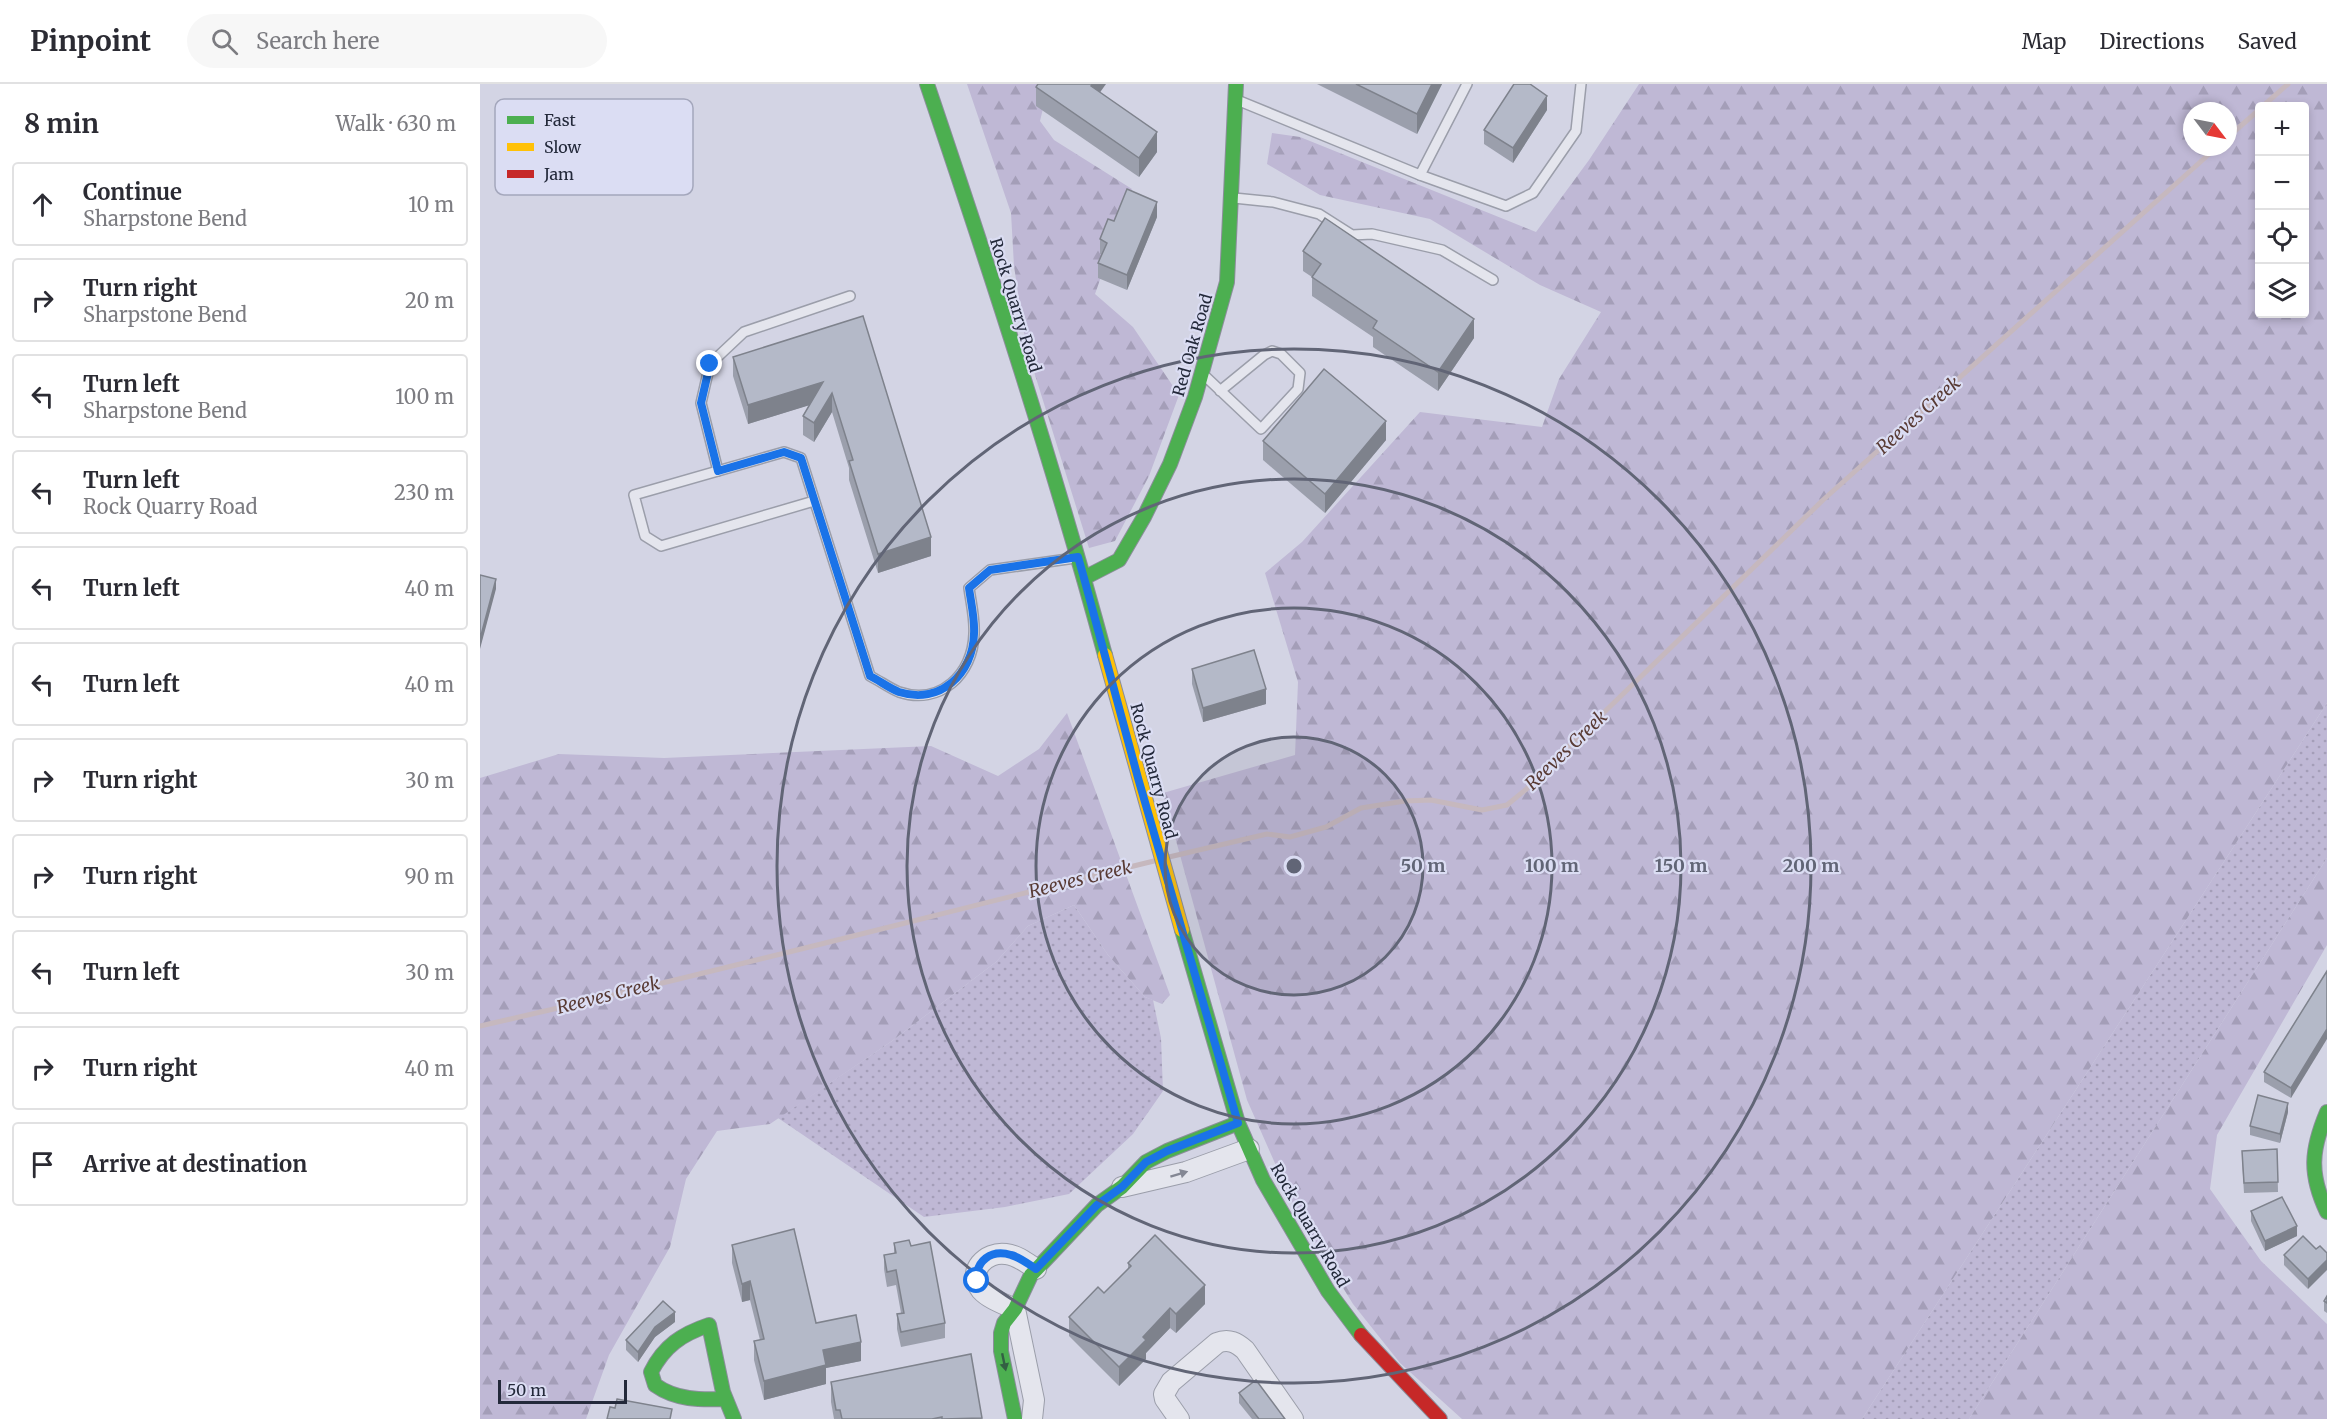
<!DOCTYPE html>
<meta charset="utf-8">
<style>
:root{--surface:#fff;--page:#f7f7f7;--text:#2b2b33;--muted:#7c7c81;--line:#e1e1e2}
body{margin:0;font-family:Merriweather,serif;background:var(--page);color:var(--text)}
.controls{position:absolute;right:18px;top:18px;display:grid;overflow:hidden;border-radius:6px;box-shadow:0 3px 9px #0003}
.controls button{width:54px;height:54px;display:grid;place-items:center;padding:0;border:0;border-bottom:2px solid var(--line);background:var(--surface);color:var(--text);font:30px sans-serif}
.compass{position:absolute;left:1703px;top:18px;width:54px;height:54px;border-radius:50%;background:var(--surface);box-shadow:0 3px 9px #0003;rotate:122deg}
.scale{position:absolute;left:18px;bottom:15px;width:129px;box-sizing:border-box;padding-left:6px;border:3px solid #23293a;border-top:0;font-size:16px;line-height:21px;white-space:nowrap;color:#23293a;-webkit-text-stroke:4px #dbddf3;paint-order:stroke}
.stop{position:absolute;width:18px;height:18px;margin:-14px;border:4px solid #1a73e8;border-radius:50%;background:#fff}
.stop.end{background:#1a73e8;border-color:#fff;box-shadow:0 2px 6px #0008}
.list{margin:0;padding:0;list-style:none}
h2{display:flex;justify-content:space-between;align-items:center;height:78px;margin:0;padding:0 24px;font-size:26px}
h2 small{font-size:20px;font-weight:400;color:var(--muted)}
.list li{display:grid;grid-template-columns:39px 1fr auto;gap:18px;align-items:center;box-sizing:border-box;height:84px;margin:0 12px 12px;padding:0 12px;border:2px solid var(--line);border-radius:6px}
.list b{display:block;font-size:22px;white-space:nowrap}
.list p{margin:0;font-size:20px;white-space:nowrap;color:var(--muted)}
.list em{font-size:20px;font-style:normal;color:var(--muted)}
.icon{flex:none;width:33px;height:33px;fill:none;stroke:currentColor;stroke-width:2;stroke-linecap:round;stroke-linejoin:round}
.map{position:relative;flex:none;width:1847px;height:1335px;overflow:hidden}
header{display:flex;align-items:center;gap:36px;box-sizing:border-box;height:84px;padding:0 30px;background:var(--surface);border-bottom:2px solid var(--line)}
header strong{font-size:28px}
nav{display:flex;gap:33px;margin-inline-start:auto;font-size:21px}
.search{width:420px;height:54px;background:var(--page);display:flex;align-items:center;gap:15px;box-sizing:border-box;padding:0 21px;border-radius:33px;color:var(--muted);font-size:22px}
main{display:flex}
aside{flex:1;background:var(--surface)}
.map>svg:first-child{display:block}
.grass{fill:url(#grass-dots)}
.forest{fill:url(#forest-firs);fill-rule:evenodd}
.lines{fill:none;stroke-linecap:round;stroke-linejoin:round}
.stream{stroke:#c6b8be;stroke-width:5}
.lane-casing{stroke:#9b9eaa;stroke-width:12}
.street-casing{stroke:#9b9eaa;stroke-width:22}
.fast-casing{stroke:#8b8e9a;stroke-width:16}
.slow-casing{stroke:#8b8e9a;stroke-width:16}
.jam-casing{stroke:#8b8e9a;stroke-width:16}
.lane{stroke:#e4e5ed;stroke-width:9}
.street{stroke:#e4e5ed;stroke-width:20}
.fast{stroke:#4caf50;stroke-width:14}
.slow{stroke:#ffc107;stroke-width:14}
.jam{stroke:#c62828;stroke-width:14}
.wall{fill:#9b9fac}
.shaded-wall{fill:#7e828c}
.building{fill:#b4b9c8;stroke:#7e828c;stroke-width:1.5}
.oneway{fill:#848794}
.oneway2{fill:#335f43}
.route{stroke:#1a73e8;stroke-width:8}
.ring{fill:none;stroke:#616576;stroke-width:3}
.labels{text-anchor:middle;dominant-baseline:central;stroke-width:4.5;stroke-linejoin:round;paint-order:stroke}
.street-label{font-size:16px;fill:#23293a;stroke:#dbddf3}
.water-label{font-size:18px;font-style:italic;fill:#583a34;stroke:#dbddf3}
.key{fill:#dbddf3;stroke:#a4a7bc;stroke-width:1.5}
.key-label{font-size:16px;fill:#23293a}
.centre{fill:#616576;stroke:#dbddf3;stroke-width:3}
.ring-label{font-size:18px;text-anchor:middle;font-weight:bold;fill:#616576;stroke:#dbddf3;stroke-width:4.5;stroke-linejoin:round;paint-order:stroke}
</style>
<header>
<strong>Pinpoint</strong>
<div class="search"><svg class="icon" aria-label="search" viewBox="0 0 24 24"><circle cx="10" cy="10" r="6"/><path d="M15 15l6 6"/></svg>Search here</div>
<nav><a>Map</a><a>Directions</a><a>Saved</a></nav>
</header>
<main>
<aside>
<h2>8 min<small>Walk · 630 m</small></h2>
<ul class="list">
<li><svg class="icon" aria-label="ahead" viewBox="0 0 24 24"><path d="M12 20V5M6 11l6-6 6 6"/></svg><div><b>Continue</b><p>Sharpstone Bend</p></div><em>10 m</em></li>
<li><svg class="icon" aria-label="right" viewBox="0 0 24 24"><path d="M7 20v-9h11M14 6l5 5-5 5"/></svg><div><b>Turn right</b><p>Sharpstone Bend</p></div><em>20 m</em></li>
<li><svg class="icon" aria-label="left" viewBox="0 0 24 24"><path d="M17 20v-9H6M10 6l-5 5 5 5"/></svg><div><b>Turn left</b><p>Sharpstone Bend</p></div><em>100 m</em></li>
<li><svg class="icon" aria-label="left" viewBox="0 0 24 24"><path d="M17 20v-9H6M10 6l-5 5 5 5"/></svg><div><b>Turn left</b><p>Rock Quarry Road</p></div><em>230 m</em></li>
<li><svg class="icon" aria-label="left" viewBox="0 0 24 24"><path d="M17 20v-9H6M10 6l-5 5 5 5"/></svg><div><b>Turn left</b></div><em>40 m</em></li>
<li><svg class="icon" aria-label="left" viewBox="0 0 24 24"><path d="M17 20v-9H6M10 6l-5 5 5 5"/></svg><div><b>Turn left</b></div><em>40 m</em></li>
<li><svg class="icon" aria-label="right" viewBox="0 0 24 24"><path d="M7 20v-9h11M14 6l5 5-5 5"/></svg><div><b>Turn right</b></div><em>30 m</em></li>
<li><svg class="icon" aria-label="right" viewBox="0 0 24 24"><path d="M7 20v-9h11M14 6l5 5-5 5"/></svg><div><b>Turn right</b></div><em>90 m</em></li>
<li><svg class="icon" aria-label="left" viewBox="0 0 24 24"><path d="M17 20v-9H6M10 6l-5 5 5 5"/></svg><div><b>Turn left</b></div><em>30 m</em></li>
<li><svg class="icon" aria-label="right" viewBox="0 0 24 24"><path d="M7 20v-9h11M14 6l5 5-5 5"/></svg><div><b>Turn right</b></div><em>40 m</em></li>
<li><svg class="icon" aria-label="arrive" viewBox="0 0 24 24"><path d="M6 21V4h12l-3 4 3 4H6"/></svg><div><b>Arrive at destination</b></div></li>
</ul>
</aside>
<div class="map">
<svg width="1847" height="1335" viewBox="0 0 1847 1335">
<defs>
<pattern id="grass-dots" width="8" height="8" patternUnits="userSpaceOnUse" patternTransform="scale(1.5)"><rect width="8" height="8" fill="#bfb8d5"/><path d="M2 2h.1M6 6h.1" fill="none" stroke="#a49eb8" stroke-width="1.8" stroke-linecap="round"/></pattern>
<pattern id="forest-firs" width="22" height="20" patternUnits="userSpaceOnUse" patternTransform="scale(1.5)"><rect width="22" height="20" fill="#bfb8d5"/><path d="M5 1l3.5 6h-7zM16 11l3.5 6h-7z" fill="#a49eb8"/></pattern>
</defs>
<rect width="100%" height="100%" fill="#d3d4e4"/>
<!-- grass -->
<g class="grass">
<path d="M1847,619V774L1489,1335H1382Z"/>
<path d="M594,821L628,871L665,913L673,916L681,954L683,1007L653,1050L589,1110L525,1123L444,1133L298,1034L412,957L516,878L548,842Z"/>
</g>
<!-- forest -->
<g class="forest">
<path d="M487,0H569L560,37L574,56L652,105L615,210L653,243L699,311L669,392L635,457L609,464L546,262L534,182L531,129Z"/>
<path d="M1159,0H1847V619L1382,1335H982L920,1279L873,1220L817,1129L767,1016L683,709L815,671L818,598L785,489L822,458L940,328L1062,343L1079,295L1121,228L1060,201L950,135L840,111L787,80L792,49L820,53L1056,148L1109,76ZM1780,22H1824V230H1780ZM1712,27H1748V63H1712Z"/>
<path d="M587,629L690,911L682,920L665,913L628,871L594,821L548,842L516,878L412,957L290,1040L237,1047L206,1095L190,1163L129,1271L106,1335H0V694L79,670L184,674L451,662L518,692L559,665Z"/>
<path d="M1847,774V861L1737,1051L1730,1105L1781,1177L1847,1240V1335H1489Z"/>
</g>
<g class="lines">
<!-- stream -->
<g class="stream">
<path d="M1783,22L1808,0"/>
<path d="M1748,53L1780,25"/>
<path d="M689,773L787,750L810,753L846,743L881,724L925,717L951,716L1002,726L1027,721L1072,684L1080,671L1343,416L1737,63"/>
<path d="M0,942C226,891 449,832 674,777"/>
</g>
<!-- lane casing -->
<g class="lane-casing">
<g id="lane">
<path d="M757,16L940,91L987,0"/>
<path d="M940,91L1026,122L1053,109L1096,47L1101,0"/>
<path d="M754,114L793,118L839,130L872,151L892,150L962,166L1013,196"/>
<path d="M726,293L781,345L818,305L820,289L801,270L792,267L784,271L740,307"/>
<path d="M238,387L221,319L230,280L264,248L370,212"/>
<path d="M334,417L181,462L165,452L154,411L304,368L321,374L390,592C400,597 409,604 419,608C460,622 493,590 494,550C495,535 491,519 489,504L510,486L595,474"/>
</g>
</g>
<!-- street casing -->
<g class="street-casing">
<g id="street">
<path d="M642,1103L706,1088L769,1065"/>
<path d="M552,1335L554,1316L535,1225C524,1220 509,1215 501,1206C486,1187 506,1167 526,1170C537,1171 547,1179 556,1185"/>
<path d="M699,1335L685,1315L684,1310L691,1298L737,1259C749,1254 757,1259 765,1266L813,1335"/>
</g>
</g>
<!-- fast casing -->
<g class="fast-casing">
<g id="fast">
<path d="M447,0C511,189 573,379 625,571"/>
<path d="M604,494L639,476L664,433L690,380L715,313L747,198L756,0"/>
<path d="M702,846L758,1039L783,1096L848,1207L881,1251"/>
<path d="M1847,1028C1831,1066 1829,1090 1847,1128"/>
<path d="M245,1315C220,1316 196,1316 175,1301L171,1288C184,1262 202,1250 229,1241L243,1308L254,1335"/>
<path d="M535,1335L521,1267V1249L524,1239L535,1225L551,1191L617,1121L642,1103L666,1078L687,1067L758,1039"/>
</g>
</g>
<!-- slow casing -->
<g class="slow-casing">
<path id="slow" d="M625,571L702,846"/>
</g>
<!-- jam casing -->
<g class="jam-casing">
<path id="jam" d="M881,1251L960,1335"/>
</g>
<!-- lane -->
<use href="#lane" class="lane"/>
<!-- street -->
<use href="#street" class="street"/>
<!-- fast -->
<use href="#fast" class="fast"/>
<!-- slow -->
<use href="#slow" class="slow"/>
<!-- jam -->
<use href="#jam" class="jam"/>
</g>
<!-- wall -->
<g class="wall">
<path d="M837,0H962L937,50Z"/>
<path d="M556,3L620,9L677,68L659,93L556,22Z"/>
<path d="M1067,26L1033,79L1004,60V46Z"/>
<path d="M677,133L647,206L618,194V179L622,171L620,170V155L634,137Z"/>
<path d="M823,167L994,254L958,307L893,263V253L832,212V193L823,187Z"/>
<path d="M383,232L451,472L398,489L369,396V384L352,328L334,358L323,351V332L329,321L268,340L253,292V273Z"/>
<path d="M906,356L845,429L783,376V357Z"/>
<path d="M712,585L786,620L723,638L712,600Z"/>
<path d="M1847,887L1811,1014L1784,998V988Z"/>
<path d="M1808,1028L1800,1059L1770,1051V1042Z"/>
<path d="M1797,1065L1798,1108L1764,1109L1762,1076Z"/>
<path d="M1771,1127L1817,1152L1785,1167L1771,1137Z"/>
<path d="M414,1159L431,1162L465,1239V1254L421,1263L417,1245V1230L421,1229L416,1201L407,1203L404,1185V1171L414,1169Z"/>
<path d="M252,1161L336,1239L381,1277L346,1284V1300L284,1316L274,1276V1257L280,1256L270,1216L262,1218L252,1179Z"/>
<path d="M1836,1165L1828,1205L1804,1181V1171Z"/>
<path d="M648,1179L725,1220L696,1249L690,1244L666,1269V1275L639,1302L589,1252V1233L624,1209L648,1185Z"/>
<path d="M1847,1212V1229L1844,1227V1217Z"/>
<path d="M195,1238L175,1253L158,1278L146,1266V1256Z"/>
<path d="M491,1270L502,1335H354L351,1318V1298Z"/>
<path d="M759,1309L805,1335H772L759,1319Z"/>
</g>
<!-- shaded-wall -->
<g class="shaded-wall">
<path d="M613,0H626L611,21V2Z"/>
<path d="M952,0H962L937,50V30Z"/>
<path d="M1067,12V26L1033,79V64Z"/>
<path d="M677,48V68L659,93V74Z"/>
<path d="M677,118V133L647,206V191Z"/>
<path d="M994,235V254L958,307V288Z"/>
<path d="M343,298V317L268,340V321Z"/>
<path d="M352,309V328L334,358V339Z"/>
<path d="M906,337V356L845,429V410Z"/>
<path d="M451,453V472L398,489V470Z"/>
<path d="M16,495V505L0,565V555Z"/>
<path d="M786,605V620L723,638V624Z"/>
<path d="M1847,945V955L1811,1014V1004Z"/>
<path d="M1808,1019V1028L1800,1059V1050Z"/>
<path d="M1817,1142V1152L1785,1167V1157Z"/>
<path d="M1847,1176V1186L1828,1205V1195Z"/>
<path d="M270,1197V1216L262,1218V1200Z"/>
<path d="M725,1201V1220L696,1249V1230Z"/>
<path d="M690,1224V1244L666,1269V1275L639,1302V1283L663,1253Z"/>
<path d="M195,1228V1238L175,1253L158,1278V1268L175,1243Z"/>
<path d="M381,1258V1277L346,1284V1300L284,1316V1297L343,1266Z"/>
</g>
<!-- building -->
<g class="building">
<path d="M558,0H613L611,2L677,48L659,74L556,3Z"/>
<path d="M876,0H952L937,30Z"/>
<path d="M1034,0H1050L1067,12L1033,64L1004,46Z"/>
<path d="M647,105L677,118L647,191L618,179L627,159L620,155L628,135L634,137Z"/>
<path d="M845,134L994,235L958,288L893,244L897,237L832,193L841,180L823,167Z"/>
<path d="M383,232L451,453L398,470L369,377L373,376L352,309L334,339L323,332L343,298L268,321L253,273Z"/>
<path d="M844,285L906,337L845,410L783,357Z"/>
<path d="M0,491L16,495L0,555Z"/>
<path d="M774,566L786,605L723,624L712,585Z"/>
<path d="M1847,887V945L1811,1004L1784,988Z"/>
<path d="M1778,1011L1808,1019L1800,1050L1770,1042Z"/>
<path d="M1797,1065L1798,1098L1764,1099L1762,1067Z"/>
<path d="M1802,1113L1817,1142L1785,1157L1771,1127Z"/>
<path d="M314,1145L336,1239L376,1231L381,1258L343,1266L346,1281L284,1297L274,1257L284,1255L279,1234L270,1197L262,1200L252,1161Z"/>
<path d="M675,1151L725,1201L696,1230L690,1224L663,1253L666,1256L639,1283L589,1233L618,1203L624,1209L651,1182L648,1179Z"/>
<path d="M1823,1152L1836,1165L1840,1162L1847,1169V1176L1828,1195L1804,1171Z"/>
<path d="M429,1156L431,1162L450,1158L465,1239L421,1248L417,1230L424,1229L416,1186L407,1188L404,1171L416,1169L414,1159Z"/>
<path d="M1847,1212V1219L1844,1217Z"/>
<path d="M183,1217L195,1228L175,1243L158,1268L146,1256Z"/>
<path d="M491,1270L502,1334L462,1335V1333L452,1335H362L360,1326H356L351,1298Z"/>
<path d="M776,1296L805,1335H779L759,1309Z"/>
<path d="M137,1315L192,1325L190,1335H127L130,1323L135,1324Z"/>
</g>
<!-- one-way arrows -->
<defs><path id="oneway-solid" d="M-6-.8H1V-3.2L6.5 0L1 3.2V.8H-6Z" transform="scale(1.5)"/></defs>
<use class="oneway" href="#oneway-solid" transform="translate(699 1090) rotate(-17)"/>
<use class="oneway2" href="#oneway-solid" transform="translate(524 1278) rotate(78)"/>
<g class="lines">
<!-- route -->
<path class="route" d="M230,280L221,319L238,387L304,368L321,374L390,592C400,597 409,604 419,608C460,621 493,590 494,550C495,535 491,519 489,504L510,486L598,473L604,494L658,694L758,1039L687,1067L666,1078L642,1103L617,1121L556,1185C548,1180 540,1173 531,1171C511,1165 495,1177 497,1197"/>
</g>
<!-- distance rings -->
<circle cx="814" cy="782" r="129" fill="#616576" fill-opacity=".12"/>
<g class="ring">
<circle cx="814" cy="782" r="129"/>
<circle cx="814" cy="782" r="258"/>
<circle cx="814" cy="782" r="387"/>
<circle cx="814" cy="782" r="517"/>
</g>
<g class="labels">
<!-- street labels -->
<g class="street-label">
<text transform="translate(536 221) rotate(73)">Rock Quarry Road</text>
<text transform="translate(712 261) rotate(-74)">Red Oak Road</text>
<text transform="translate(674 687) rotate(75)">Rock Quarry Road</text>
<text transform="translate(830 1141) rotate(60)">Rock Quarry Road</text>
</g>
<!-- water labels -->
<g class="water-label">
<text transform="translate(1438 331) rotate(-42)">Reeves Creek</text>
<text transform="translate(1086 666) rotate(-44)">Reeves Creek</text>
<text transform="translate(600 795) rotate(-14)">Reeves Creek</text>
<text transform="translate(128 911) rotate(-14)">Reeves Creek</text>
</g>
</g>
<!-- legend -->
<rect x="15" y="15" width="198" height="96" rx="9" class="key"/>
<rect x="27" y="32" width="27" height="8" fill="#4caf50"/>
<rect x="27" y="59" width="27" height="8" fill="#ffc107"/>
<rect x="27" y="86" width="27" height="8" fill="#c62828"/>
<g class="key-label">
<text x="64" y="42">Fast</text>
<text x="64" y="69">Slow</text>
<text x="64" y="96">Jam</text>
</g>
<circle cx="814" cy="782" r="9" class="centre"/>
<g class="ring-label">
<text x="943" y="788">50 m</text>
<text x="1072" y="788">100 m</text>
<text x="1201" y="788">150 m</text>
<text x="1331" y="788">200 m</text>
</g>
</svg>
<div class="controls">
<button>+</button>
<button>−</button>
<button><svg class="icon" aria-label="locate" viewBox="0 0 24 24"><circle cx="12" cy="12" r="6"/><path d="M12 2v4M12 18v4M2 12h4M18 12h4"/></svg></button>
<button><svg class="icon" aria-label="layers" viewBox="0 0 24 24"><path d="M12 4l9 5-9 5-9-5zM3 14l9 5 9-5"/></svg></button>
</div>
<svg class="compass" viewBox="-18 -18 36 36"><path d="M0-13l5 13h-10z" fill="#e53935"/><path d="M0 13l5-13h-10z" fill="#7c7c81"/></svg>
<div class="scale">50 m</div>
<div class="stop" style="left:497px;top:1197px"></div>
<div class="stop end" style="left:230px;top:280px"></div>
</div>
</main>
